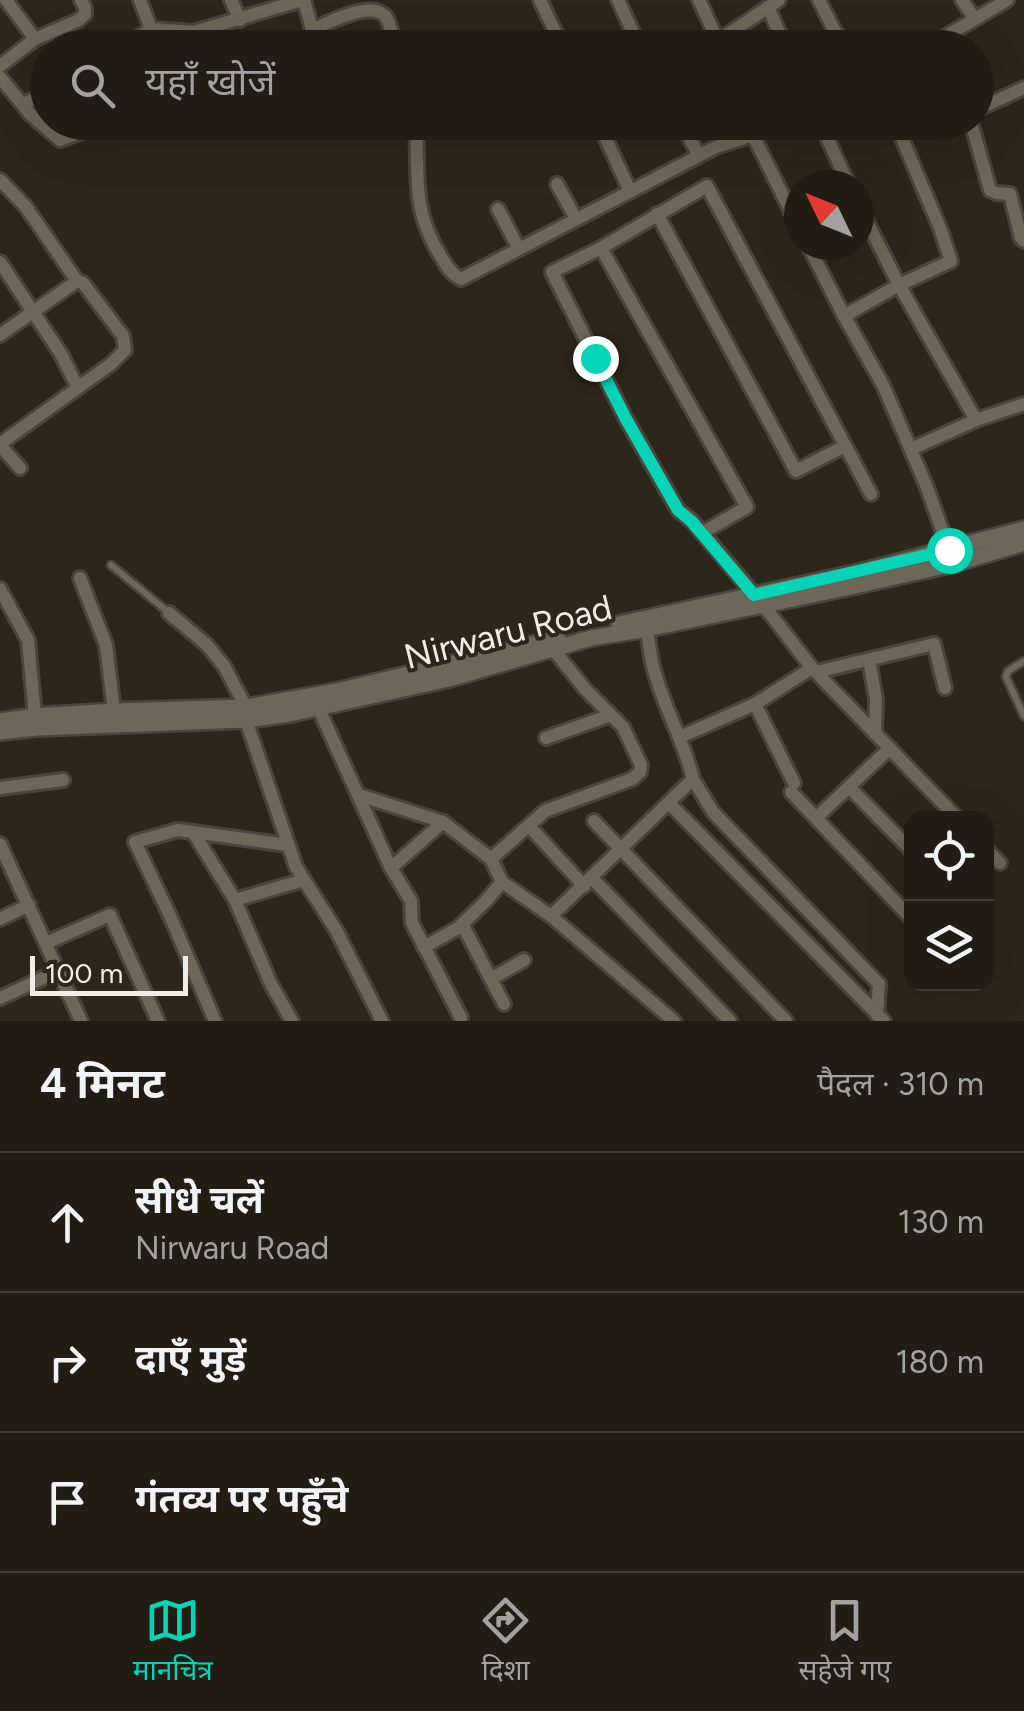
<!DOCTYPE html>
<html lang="hi">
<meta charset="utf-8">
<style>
:root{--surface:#211d14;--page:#2d2a22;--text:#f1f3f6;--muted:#a2a2a0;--line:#3e3b34;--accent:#03d5b6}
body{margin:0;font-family:Figtree,"Noto Sans Devanagari",sans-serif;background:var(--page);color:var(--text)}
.controls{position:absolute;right:30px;bottom:30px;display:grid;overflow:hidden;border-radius:20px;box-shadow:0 10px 40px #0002}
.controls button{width:90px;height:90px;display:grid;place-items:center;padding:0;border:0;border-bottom:2px solid var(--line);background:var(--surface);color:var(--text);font:50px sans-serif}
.compass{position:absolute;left:784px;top:170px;width:90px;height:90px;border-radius:50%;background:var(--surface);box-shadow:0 10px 40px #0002;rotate:313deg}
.scale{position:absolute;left:30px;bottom:25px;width:158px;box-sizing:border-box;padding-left:10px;border:5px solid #f0ede4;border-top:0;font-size:28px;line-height:35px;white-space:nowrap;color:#f0ede4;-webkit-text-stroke:8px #2c271a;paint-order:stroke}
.stop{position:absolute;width:30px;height:30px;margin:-22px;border:8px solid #03d5b6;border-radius:50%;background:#fff}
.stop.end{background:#03d5b6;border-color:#fff;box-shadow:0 2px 10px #0008}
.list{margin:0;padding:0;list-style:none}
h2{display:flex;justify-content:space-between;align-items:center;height:130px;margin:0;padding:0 40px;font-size:42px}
h2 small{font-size:32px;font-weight:400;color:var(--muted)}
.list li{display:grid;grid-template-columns:65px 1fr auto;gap:30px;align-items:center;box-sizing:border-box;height:140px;padding:0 40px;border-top:2px solid var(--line)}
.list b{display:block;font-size:38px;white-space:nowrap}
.list p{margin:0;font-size:32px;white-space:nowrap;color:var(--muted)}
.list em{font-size:32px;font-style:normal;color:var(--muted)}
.icon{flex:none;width:55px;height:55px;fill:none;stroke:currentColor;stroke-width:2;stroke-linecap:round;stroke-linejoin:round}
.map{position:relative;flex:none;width:1024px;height:1021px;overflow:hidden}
.search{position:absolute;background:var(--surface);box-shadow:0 10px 40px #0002;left:30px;right:30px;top:30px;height:110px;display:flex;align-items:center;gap:25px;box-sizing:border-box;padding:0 35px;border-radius:55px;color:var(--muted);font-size:38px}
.sheet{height:550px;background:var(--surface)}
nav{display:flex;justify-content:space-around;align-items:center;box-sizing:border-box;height:140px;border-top:2px solid var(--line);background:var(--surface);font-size:28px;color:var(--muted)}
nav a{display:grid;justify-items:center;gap:5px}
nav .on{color:var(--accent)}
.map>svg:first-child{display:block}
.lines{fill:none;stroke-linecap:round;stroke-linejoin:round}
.service-casing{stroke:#49453a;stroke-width:11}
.minor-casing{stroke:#49453a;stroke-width:18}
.tertiary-casing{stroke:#49453a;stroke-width:20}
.service{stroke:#6c6758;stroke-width:6}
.minor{stroke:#6c6758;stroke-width:12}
.tertiary{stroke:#6c6758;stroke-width:15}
.route{stroke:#03d5b6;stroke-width:12}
.labels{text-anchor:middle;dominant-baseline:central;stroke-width:8;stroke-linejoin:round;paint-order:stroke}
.street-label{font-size:35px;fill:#f0ede4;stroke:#2c271a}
</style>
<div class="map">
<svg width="1024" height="1021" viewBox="0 0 1024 1021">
<rect width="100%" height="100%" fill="#2c271a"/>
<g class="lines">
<!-- service casing -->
<g class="service-casing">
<g id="service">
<path d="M111,565L168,612"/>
<path d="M1024,661L1008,671L1006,677L1024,716"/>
</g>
</g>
<!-- minor casing -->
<g class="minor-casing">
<g id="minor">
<path d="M6,0L35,39"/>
<path d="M140,0L151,29"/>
<path d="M231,0L240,20"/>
<path d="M304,0L317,48"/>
<path d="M540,0L563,48"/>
<path d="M618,0L640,48"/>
<path d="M699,0L720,45"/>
<path d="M819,0L833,28L847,48"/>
<path d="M962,0L974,18"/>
<path d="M768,7L786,48"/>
<path d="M314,29C331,21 373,0 386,17C391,25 393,38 395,48"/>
<path d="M718,41L779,0"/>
<path d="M122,48L151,29L194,32L302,0"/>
<path d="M926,48L1007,0"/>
<path d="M0,66L35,39L79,20L85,14V8L81,0"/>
<path d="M0,77L30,114L60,140L81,132L95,122"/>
<path d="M22,104L48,94"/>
<path d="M976,110L1024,88"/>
<path d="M416,122C419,174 411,209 440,255C446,265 450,273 461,279L716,147L762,132L778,122"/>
<path d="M598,122L630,191"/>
<path d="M681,122L699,156"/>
<path d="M922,122L901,136L940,228L951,261L899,285L976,420"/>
<path d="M971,122L990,190L996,193L1010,194L1021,238L1024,241"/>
<path d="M824,131L849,185"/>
<path d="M753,135L799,228"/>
<path d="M0,180L26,207L77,281"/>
<path d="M557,184L576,219"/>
<path d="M498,209L519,249"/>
<path d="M657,214L796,471L845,446"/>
<path d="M808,245L844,316L899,285L859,206"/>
<path d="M601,248L747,507L702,533"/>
<path d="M0,262L61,354L77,386"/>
<path d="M844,316L883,385L926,485L951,555"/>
<path d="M0,335L77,281L83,283L123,336L125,350L111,364L0,444"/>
<path d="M0,445L20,468"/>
<path d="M911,449L976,420L1024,404"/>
<path d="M871,494L707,186L601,248L552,272L626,419L678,510L693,522L764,606L812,668L957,818"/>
<path d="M80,578L106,645L114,711"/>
<path d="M0,589L28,640L35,716"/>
<path d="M169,613L207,645L224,666L246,707"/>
<path d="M647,629C649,643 650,657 654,670C664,708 684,741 693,779L551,916L674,1021"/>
<path d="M869,660L876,699L875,733"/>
<path d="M816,672L934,644L945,688"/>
<path d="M755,704L794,783"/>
<path d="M318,707L391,868L411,901L412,923L461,1018"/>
<path d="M246,720L296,867L336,930L382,1021"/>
<path d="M680,737L755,704L812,668"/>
<path d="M546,738L611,715"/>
<path d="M693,779L713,812L879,984L877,1015"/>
<path d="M849,787L912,851"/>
<path d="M0,788L63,780"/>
<path d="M791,792L909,916"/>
<path d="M359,795L443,822"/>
<path d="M669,803L884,1021"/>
<path d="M816,818L890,748"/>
<path d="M594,821L786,1021"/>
<path d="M529,826L584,886"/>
<path d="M193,832L235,900"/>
<path d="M0,844L81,1021"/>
<path d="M986,849L1000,863"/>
<path d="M491,859L545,811L632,779L640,772L641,765L623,727L585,689L553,649"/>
<path d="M391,868L443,822L491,859L502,882L551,916"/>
<path d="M592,878L730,1021"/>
<path d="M0,919L29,905"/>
<path d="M462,924L504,1004"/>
<path d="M46,943L110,915L158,1021"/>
<path d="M424,947L458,928L485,902L502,882"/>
<path d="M491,979L524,960"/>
<path d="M0,998L58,971"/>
<path d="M215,1021L171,918L135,842L178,830L288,845"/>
<path d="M292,1021L271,984L235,900L304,880"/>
</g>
</g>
<!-- tertiary casing -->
<g class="tertiary-casing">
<g id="tertiary">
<path d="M619,624L860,572L1024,529"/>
<path d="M0,721L35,716L114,711L246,707L337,691L558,638"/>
<path d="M0,732L37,728L246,720L290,714L449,679L591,638L647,629L846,588L954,564L1024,543"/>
</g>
</g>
<!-- service -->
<use href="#service" class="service"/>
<!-- minor -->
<use href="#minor" class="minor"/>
<!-- tertiary -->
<use href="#tertiary" class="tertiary"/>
</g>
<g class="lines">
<!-- route -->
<path class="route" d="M595,358L626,419L678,510L692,522L754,595L949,550"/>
</g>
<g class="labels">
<!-- street labels -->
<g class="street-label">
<text transform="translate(508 632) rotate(-14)">Nirwaru Road</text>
</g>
</g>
</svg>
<div class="controls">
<button><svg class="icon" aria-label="locate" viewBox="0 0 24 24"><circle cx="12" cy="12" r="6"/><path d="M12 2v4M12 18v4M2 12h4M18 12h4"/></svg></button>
<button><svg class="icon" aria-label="layers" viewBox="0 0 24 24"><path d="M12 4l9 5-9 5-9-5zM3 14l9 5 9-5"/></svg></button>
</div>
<svg class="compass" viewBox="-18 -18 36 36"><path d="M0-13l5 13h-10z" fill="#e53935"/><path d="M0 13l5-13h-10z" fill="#a2a2a0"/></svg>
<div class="scale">100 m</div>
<div class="stop" style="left:949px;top:550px"></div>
<div class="stop end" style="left:595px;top:358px"></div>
<div class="search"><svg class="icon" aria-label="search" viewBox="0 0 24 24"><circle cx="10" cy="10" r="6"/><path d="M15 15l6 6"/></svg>यहाँ खोजें</div>
</div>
<section class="sheet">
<h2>4 मिनट<small>पैदल · 310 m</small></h2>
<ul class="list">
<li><svg class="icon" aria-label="ahead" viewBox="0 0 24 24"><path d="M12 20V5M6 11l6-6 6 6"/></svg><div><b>सीधे चलें</b><p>Nirwaru Road</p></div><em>130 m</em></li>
<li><svg class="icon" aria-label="right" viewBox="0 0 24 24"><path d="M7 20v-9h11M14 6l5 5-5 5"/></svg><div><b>दाएँ मुड़ें</b></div><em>180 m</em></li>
<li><svg class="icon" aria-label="arrive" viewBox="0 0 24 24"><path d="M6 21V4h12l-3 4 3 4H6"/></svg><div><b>गंतव्य पर पहुँचे</b></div></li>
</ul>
</section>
<nav>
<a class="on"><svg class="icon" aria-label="map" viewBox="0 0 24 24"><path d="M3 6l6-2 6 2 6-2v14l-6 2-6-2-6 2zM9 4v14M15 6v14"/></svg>मानचित्र</a>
<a><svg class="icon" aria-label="directions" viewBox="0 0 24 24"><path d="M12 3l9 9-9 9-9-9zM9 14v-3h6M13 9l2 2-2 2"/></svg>दिशा</a>
<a><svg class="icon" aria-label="saved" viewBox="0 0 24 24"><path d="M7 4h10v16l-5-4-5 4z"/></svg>सहेजे गए</a>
</nav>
